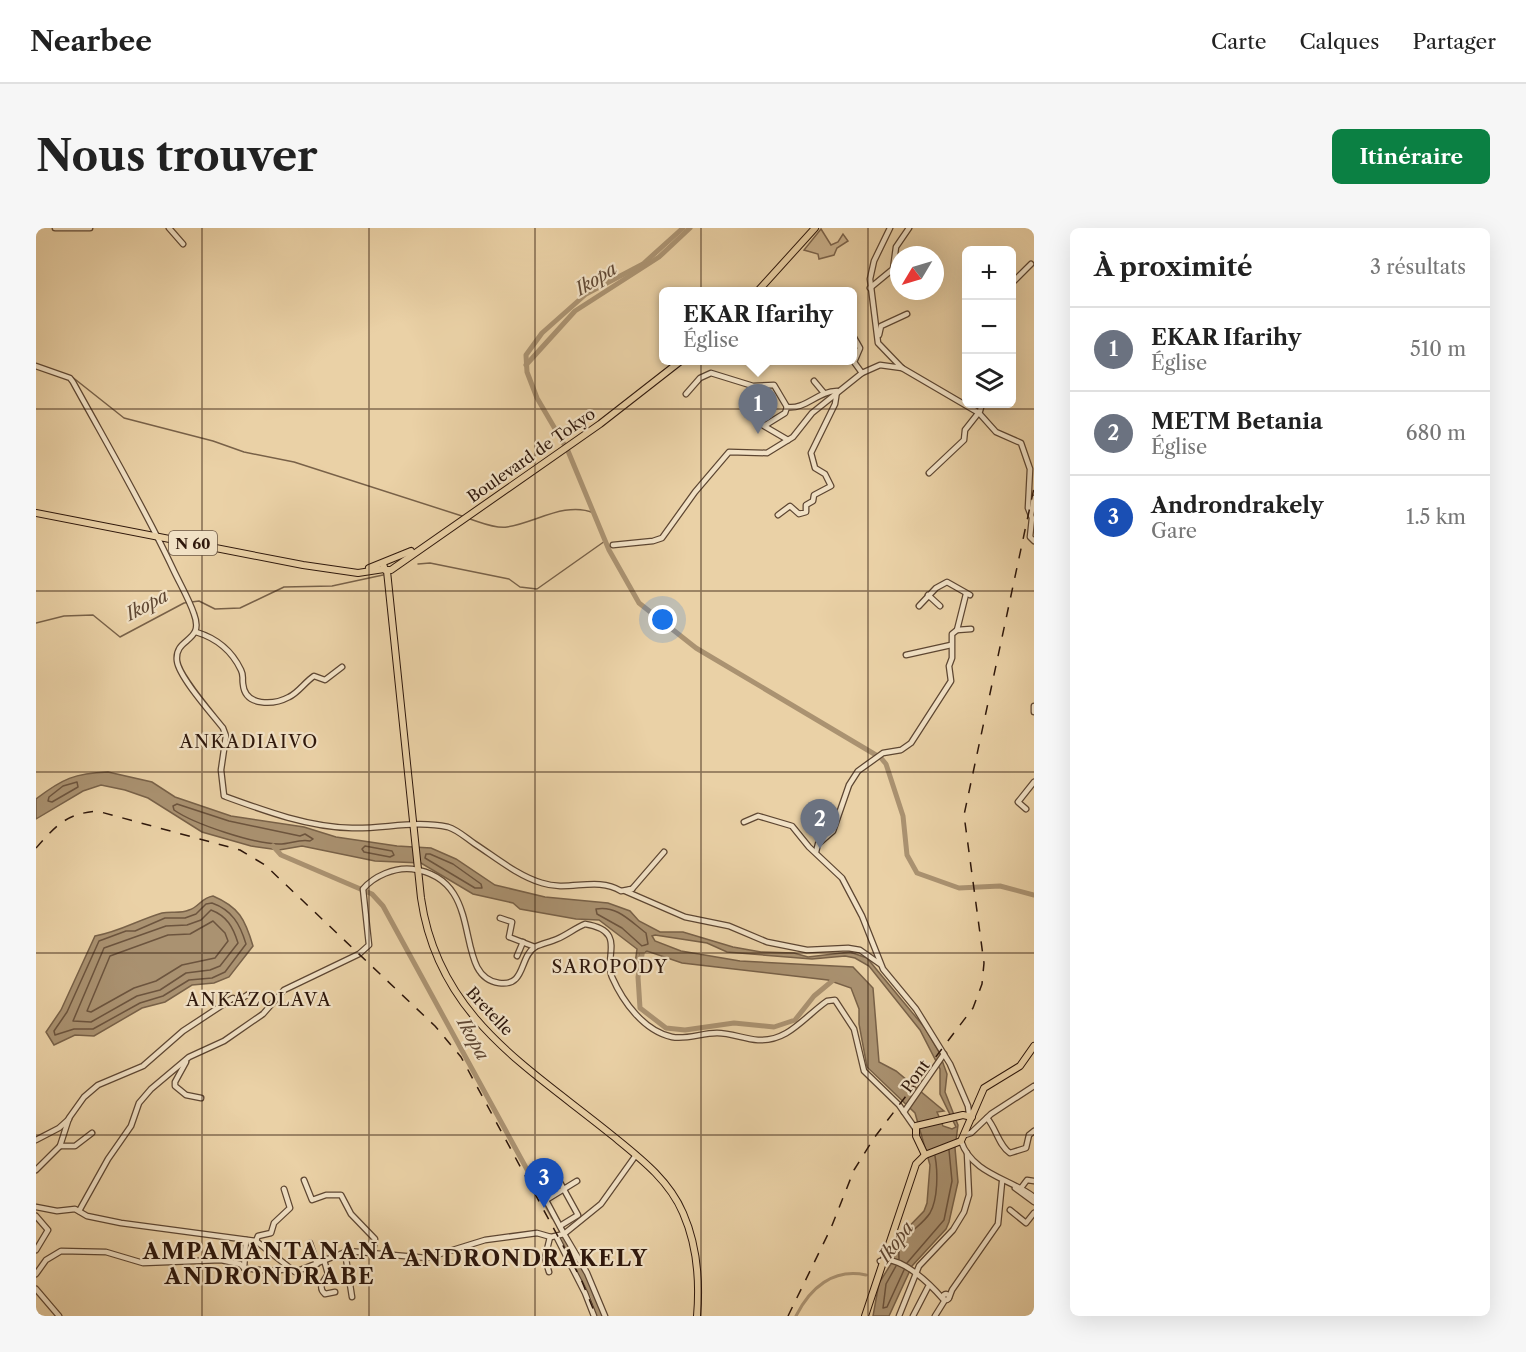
<!DOCTYPE html>
<html lang="fr">
<meta charset="utf-8">
<style>
:root{--surface:#fff;--page:#f6f6f6;--text:#222;--muted:#767676;--line:#e0e0e0;--accent:#0b8043}
body{margin:0;font-family:"Libre Caslon Text",serif;background:var(--page);color:var(--text)}
.controls{position:absolute;right:18px;top:18px;display:grid;overflow:hidden;border-radius:9px;box-shadow:0 6px 24px #0002}
.controls button{width:54px;height:54px;display:grid;place-items:center;padding:0;border:0;border-bottom:2px solid var(--line);background:var(--surface);color:var(--text);font:30px sans-serif}
.compass{position:absolute;left:854px;top:18px;width:54px;height:54px;border-radius:50%;background:var(--surface);box-shadow:0 6px 24px #0002;rotate:232deg}
.you{position:absolute;left:627px;top:392px;width:21px;height:21px;margin:-15px;border:4px solid #fff;border-radius:50%;background:#1a73e8;box-shadow:0 0 0 9px #1a73e833}
.badge{display:grid;place-items:center;width:39px;height:39px;border-radius:50%;background:var(--accent);color:#fff;font-size:20px;font-weight:700}
.pin{position:absolute;translate:-50% -50px;filter:drop-shadow(0 2px 3px #0008)}
.pin::after{content:'';position:absolute;top:32px;width:21px;height:18px;background:inherit;clip-path:polygon(0 0,100% 0,50% 100%)}
.popup{position:absolute;left:623px;top:59px;width:198px;height:78px;box-sizing:border-box;display:grid;place-content:center;border-radius:9px;background:var(--surface);filter:drop-shadow(0 2px 4px #0005);font-size:20px;white-space:nowrap;color:var(--muted)}
.popup b{font-size:22px;color:var(--text)}
.popup::after{content:'';position:absolute;left:50%;top:100%;margin-left:-12px;border:12px solid transparent;border-top-color:var(--surface)}
.list{margin:0;padding:0;list-style:none}
h2{display:flex;justify-content:space-between;align-items:center;height:78px;margin:0;padding:0 24px;font-size:26px}
h2 small{font-size:20px;font-weight:400;color:var(--muted)}
.list li{display:grid;grid-template-columns:39px 1fr auto;gap:18px;align-items:center;box-sizing:border-box;height:84px;padding:0 24px;border-top:2px solid var(--line)}
.list b{display:block;font-size:22px;white-space:nowrap}
.list p{margin:0;font-size:20px;white-space:nowrap;color:var(--muted)}
.list em{font-size:20px;font-style:normal;color:var(--muted)}
.icon{flex:none;width:33px;height:33px;fill:none;stroke:currentColor;stroke-width:2;stroke-linecap:round;stroke-linejoin:round}
.map{position:relative;flex:none;width:998px;height:1088px;overflow:hidden;border-radius:9px}
header{display:flex;align-items:center;gap:36px;box-sizing:border-box;height:84px;padding:0 30px;background:var(--surface);border-bottom:2px solid var(--line)}
header strong{font-size:28px}
nav{display:flex;gap:33px;margin-inline-start:auto;font-size:21px}
.intro{display:flex;align-items:center;justify-content:space-between;box-sizing:border-box;height:144px;padding:0 36px}
h1{margin:0;font-size:42px}
.button{padding:15px 27px;border-radius:9px;background:var(--accent);color:#fff;font-size:21px;font-weight:700}
main{display:flex;gap:36px;padding:0 36px}
aside{flex:1;background:var(--surface);border-radius:9px;box-shadow:0 6px 24px #0002}
.map>svg:first-child{display:block}
.green{fill:#cab18c;stroke:#7c644c;stroke-width:1.5}
.water{fill:#aa9271;stroke:#786148;stroke-width:1.5;fill-rule:evenodd}
.lines{fill:none;stroke-linecap:round;stroke-linejoin:round}
.shore{stroke:#6c543e;stroke-width:1.5}
.stream{stroke:#786148;stroke-width:1.5}
.canal{stroke:#aa9271;stroke-width:3}
.river{stroke:#aa9271;stroke-width:5}
.minor-casing{stroke:#5d4632;stroke-width:7}
.major-casing{stroke:#2e170b;stroke-width:8}
.minor{stroke:#f1e1c5;stroke-width:4.5}
.major{stroke:#ead1a6;stroke-width:6}
.rail{stroke:#2e170b;stroke-width:1.5;stroke-dasharray:10 10;stroke-linecap:butt}
.grid{fill:none;stroke:#2e170b;stroke-width:1.5;stroke-opacity:0.55}
.labels{text-anchor:middle;dominant-baseline:central;stroke-width:4.5;stroke-linejoin:round;paint-order:stroke}
.shield{fill:#f1e1c5;stroke:#685443;stroke-width:1.5}
.shield-label{font-size:15px;font-weight:bold;fill:#2e170b}
.street-label{font-size:16px;fill:#2e170b;stroke:#f1e1c5}
.water-label{font-size:18px;font-style:italic;fill:#604834;stroke:#f1e1c5}
.neighbourhood-label{font-size:18px;letter-spacing:1.5px;fill:#2e170b;stroke:#f1e1c5}
.district-label{font-size:22px;font-weight:bold;letter-spacing:1.5px;fill:#2e170b;stroke:#f1e1c5}
</style>
<header>
<strong>Nearbee</strong>
<nav><a>Carte</a><a>Calques</a><a>Partager</a></nav>
</header>
<div class="intro"><h1>Nous trouver</h1><a class="button">Itinéraire</a></div>
<main>
<div class="map">
<svg width="998" height="1088" viewBox="0 0 998 1088">
<rect width="100%" height="100%" fill="#ead1a6"/>
<filter id="stains"><feTurbulence type="fractalNoise" baseFrequency=".00333" numOctaves="4"/><feColorMatrix values="0 0 0 0 .2 0 0 0 0 .09 0 0 0 0 .02 0 0 0 .5 -.17"/></filter>
<radialGradient id="worn" r=".72"><stop offset=".6" stop-color="#630" stop-opacity="0"/><stop offset="1" stop-color="#630" stop-opacity=".3"/></radialGradient>
<!-- green -->
<path class="green" d="M785,1L795,17L802,14L807,6L812,13L801,20L798,27L783,31L782,26L768,22Z"/>
<!-- water -->
<g class="water">
<path d="M72,544L116,554L139,569L195,588L268,599L300,609L361,618L395,620L420,631L459,657L509,669L572,675L594,683L603,693L624,704H647L697,719L725,724L758,725L772,729L814,724L831,730L889,800L903,824L911,846L909,864L922,897L919,920L922,954L913,994L910,1001L876,1038L853,1088H837L843,1055L855,1036L862,1010L888,983L891,975L894,937L879,885L831,839L823,796V781L815,760L792,752L646,735L611,723L604,726L603,737L599,736L601,721L563,692L540,691L484,681L477,675L437,666L385,635L339,633L266,618L243,622L215,618L166,604L112,570L89,562L65,557L47,563L0,591V571C26,551 39,545 72,544ZM619,707L671,715L691,724L776,731L809,728L819,730L833,738L884,802L904,841V866L920,899L916,901L907,898L901,884L908,883L860,843L843,834L837,760L817,739L704,733L645,723L619,713L616,708Z"/>
<path d="M177,668C203,679 209,691 217,718L193,749L178,755L156,757L129,774L106,780L58,808L39,807L18,817L10,804L25,782L59,708C83,704 102,692 126,685C135,683 144,686 153,682C163,679 165,670 177,668Z"/>
</g>
<g class="lines">
<!-- shore -->
<g class="shore">
<path d="M41,554L42,559L16,574L12,573L13,569L27,558Z"/>
<path d="M141,576L193,593L264,608L269,606L277,611L274,613C262,611 255,616 243,616C218,616 158,596 138,582L137,578Z"/>
<path d="M329,618L356,623L358,627L354,629L328,624L326,621Z"/>
<path d="M394,626L417,636L445,656L446,660H439L389,630L390,626Z"/>
<path d="M176,675C196,682 204,696 210,716L189,744L176,750L153,752L127,768L104,775L57,801H38L19,807L18,803L31,784L63,713L90,703H99L129,690H149L160,686L170,676Z"/>
<path d="M560,681C581,677 595,694 610,705L612,716L606,718L586,700L561,686Z"/>
<path d="M175,682C191,688 197,699 202,715L184,738L174,742L150,745L124,762L101,768L55,794L37,793L68,720L130,698L151,697L165,692Z"/>
<path d="M177,693L189,705L192,713L179,730L146,737L120,753L98,760L55,784L51,783L74,728L132,707L154,706Z"/>
<path d="M863,1031C860,1009 884,1001 894,985C902,971 902,944 899,928"/>
<path d="M871,1035L908,992L916,953L913,922"/>
<path d="M860,1038L850,1056L847,1080L851,1079L868,1042"/>
</g>
<!-- stream -->
<g class="stream">
<path d="M35,148L88,190L177,213L208,224L258,234L426,288"/>
<path d="M434,291C444,294 459,301 471,299C499,295 529,273 558,285"/>
<path d="M382,336L394,335L473,351L484,359L501,361L569,313"/>
<path d="M0,395L28,388L57,387L84,409L148,375L163,373L179,381L204,380L248,359L296,358L347,347"/>
</g>
<!-- canal -->
<path class="canal" d="M760,1088C774,1060 797,1040 830,1047"/>
<!-- river -->
<g class="river">
<path d="M647,0L607,36L550,66L506,105L490,127L491,144L501,170L532,223L573,322L603,375L660,420L845,530L850,536L867,588L871,627L881,645L923,660L964,658L998,667"/>
<path d="M490,137L539,83L623,29L654,0"/>
<path d="M237,618L245,627L336,666L347,678L517,989"/>
<path d="M607,721L602,749L604,780L630,800L649,802L698,795L738,799L759,792L778,768L801,749"/>
<path d="M528,1011L557,1068L564,1088"/>
</g>
<!-- minor casing -->
<g class="minor-casing">
<g id="minor">
<path d="M19,0H54"/>
<path d="M133,0L147,16"/>
<path d="M854,0L838,33L834,51L842,115L866,140L943,185L960,204L985,215L994,241L992,280L996,290L994,309L998,313"/>
<path d="M976,55L995,36"/>
<path d="M834,60L857,41L860,19L873,0"/>
<path d="M816,106L824,120L818,134L826,145"/>
<path d="M843,107L845,98L871,86"/>
<path d="M0,138L34,150L37,154C71,216 107,277 137,341C144,356 153,371 158,386C169,415 138,409 141,433C143,449 176,486 187,500L190,508L185,542L188,568C229,583 272,599 316,600C348,601 379,592 412,599C422,602 430,610 439,616C459,629 482,648 506,655C533,664 560,648 585,663L596,661"/>
<path d="M778,153L788,165"/>
<path d="M650,166L664,150L675,145L717,158L738,157L751,179"/>
<path d="M751,179L749,185L728,198L752,212"/>
<path d="M893,245L928,212L929,202L944,183L946,176"/>
<path d="M742,287L754,278L763,286L770,284V277L777,273L778,267L795,258L789,246L779,240L775,225L799,176L801,163C782,163 769,182 751,179"/>
<path d="M995,287L998,270"/>
<path d="M577,317L617,313L626,310L659,264L693,224L731,225L757,209L776,185L826,145L844,137L866,140"/>
<path d="M892,367L904,378"/>
<path d="M883,378L900,360L911,354L934,367"/>
<path d="M921,402L930,366"/>
<path d="M160,404C180,410 196,423 205,442C208,448 206,450 207,456C209,479 238,477 253,469C262,465 269,454 278,448L289,452L306,439"/>
<path d="M870,427L915,417"/>
<path d="M998,478V484"/>
<path d="M990,581L982,574L998,554"/>
<path d="M708,594L722,588L756,598L773,619L806,650L826,688L847,741L880,781L914,836L932,878L933,886"/>
<path d="M628,624L596,661L589,663L649,689L693,698L731,714L771,722L812,720L824,722L844,736"/>
<path d="M780,624L782,616L797,603L813,557L822,543L847,525L865,522L875,515L915,453L913,438L916,430V406L921,402L935,401"/>
<path d="M464,690L476,694L473,709L499,719"/>
<path d="M481,728L487,714"/>
<path d="M150,834L139,854V858L150,867L165,870"/>
<path d="M868,884L908,826"/>
<path d="M951,890C960,900 963,918 974,925L990,920L993,907L998,903"/>
<path d="M929,907L935,905L955,886L998,858"/>
<path d="M0,912L23,900L33,891"/>
<path d="M925,913C936,946 975,951 998,969"/>
<path d="M24,918H39L56,905"/>
<path d="M515,938L542,987L524,998"/>
<path d="M0,942L24,918L33,890L48,869L62,857L107,838L147,803L197,770L201,774L211,767"/>
<path d="M497,948L528,1006L565,976L600,927"/>
<path d="M268,952L276,972L290,967H305L315,986L339,1011L337,1023"/>
<path d="M979,960L998,974"/>
<path d="M985,960L991,952L998,953"/>
<path d="M510,972L541,953"/>
<path d="M0,979L21,983L39,981L51,988L85,995L220,1013L259,1044L312,1023L391,1030L449,1012L501,1005L515,1009L528,1006L551,1045L569,1088"/>
<path d="M974,982L990,995L998,985"/>
<path d="M43,983L72,931L95,898L103,875L115,861L153,829L188,813L227,786L248,762L323,726L333,717L327,661C338,648 359,639 376,641C453,651 414,748 463,755C490,759 483,729 499,719C505,716 514,714 521,711C531,707 539,700 549,696C592,703 567,729 576,749C587,774 608,803 636,809C650,812 666,805 681,805C695,805 708,811 722,812C752,814 768,789 791,773L799,772L818,801L828,843L863,877L879,900"/>
<path d="M0,988L12,1002L0,1022"/>
<path d="M520,1008L549,1065L558,1088"/>
<path d="M220,1013L222,1008L235,1005L238,995L254,980L248,961"/>
<path d="M274,1015L281,1036"/>
<path d="M309,1024L316,1069"/>
<path d="M288,1032L292,1046C288,1053 281,1059 289,1066L299,1064"/>
<path d="M844,1033C864,1026 895,1057 907,1071"/>
<path d="M208,1040L210,1012"/>
<path d="M513,1044L509,1030L514,1009"/>
<path d="M0,1046L10,1032L25,1023L70,1024L107,1035L185,1032L204,1036L208,1040L234,1043L255,1041"/>
<path d="M0,1061L23,1088"/>
<circle cx="910" cy="1069" r="3"/>
<path d="M913,1070L916,1062L962,996L966,954"/>
<path d="M863,1088L883,1038L917,1002L928,984L933,967L931,925"/>
<path d="M877,1088L892,1059"/>
<path d="M899,1088L909,1072"/>
</g>
</g>
<!-- major casing -->
<g class="major-casing">
<g id="major">
<path d="M721,64L779,0"/>
<path d="M0,285L267,337L322,345L348,341"/>
<path d="M347,336L349,342H355L564,196L646,132"/>
<path d="M333,340L375,323"/>
<path d="M351,343L385,670C402,789 491,838 577,908C604,930 633,952 647,985C661,1017 664,1053 661,1088"/>
<path d="M889,927L880,908V898L927,887L936,889"/>
<path d="M829,1088L880,936L889,927L925,913L948,860L984,838L998,818"/>
</g>
</g>
<!-- minor -->
<use href="#minor" class="minor"/>
<!-- major -->
<use href="#major" class="major"/>
<!-- rail -->
<g class="rail">
<path d="M0,620C20,598 29,586 61,583L204,622L229,637L399,798L425,829L545,1051L560,1088"/>
<path d="M752,1088L795,1000L818,942L838,910L937,780L946,756L948,735L928,587L998,260"/>
</g>
</g>
<!-- grid -->
<path class="grid" d="M166,0V1088M333,0V1088M499,0V1088M665,0V1088M832,0V1088M0,181H998M0,363H998M0,544H998M0,725H998M0,907H998"/>
<g class="labels">
<!-- shield labels -->
<rect class="shield" x="133" y="303" width="48" height="24" rx="4.5"/>
<g class="shield-label">
<text x="157" y="315">N 60</text>
</g>
<!-- street labels -->
<g class="street-label">
<text transform="translate(495 227) rotate(-35)">Boulevard de Tokyo</text>
<text transform="translate(454 783) rotate(47)">Bretelle</text>
<text transform="translate(879 848) rotate(-54)">Pont</text>
</g>
<!-- water labels -->
<g class="water-label">
<text transform="translate(560 51) rotate(-32)">Ikopa</text>
<text transform="translate(111 377) rotate(-28)">Ikopa</text>
<text transform="translate(437 811) rotate(61)">Ikopa</text>
<text transform="translate(860 1014) rotate(-53)">Ikopa</text>
</g>
<!-- neighbourhood labels -->
<g class="neighbourhood-label">
<text x="213" y="514">ANKADIAIVO</text>
<text x="574" y="739">SAROPODY</text>
<text x="223" y="772">ANKAZOLAVA</text>
</g>
<!-- district labels -->
<g class="district-label">
<text x="234" y="1023">AMPAMANTANANA<tspan x="234" dy="25">ANDRONDRABE</tspan></text>
<text x="490" y="1030">ANDRONDRAKELY</text>
</g>
</g>
<rect width="100%" height="100%" filter="url(#stains)"/>
<rect width="100%" height="100%" fill="url(#worn)"/>
</svg>
<div class="controls">
<button>+</button>
<button>−</button>
<button><svg class="icon" aria-label="layers" viewBox="0 0 24 24"><path d="M12 4l9 5-9 5-9-5zM3 14l9 5 9-5"/></svg></button>
</div>
<svg class="compass" viewBox="-18 -18 36 36"><path d="M0-13l5 13h-10z" fill="#e53935"/><path d="M0 13l5-13h-10z" fill="#767676"/></svg>
<div class="you"></div>
<div class="pin badge" style="left:722px;top:206px;background:#6b7280">1</div>
<div class="popup"><b>EKAR Ifarihy</b>Église</div>
<div class="pin badge" style="left:784px;top:621px;background:#6b7280">2</div>
<div class="pin badge" style="left:508px;top:980px;background:#1a4fb4">3</div>
</div>
<aside>
<h2>À proximité<small>3 résultats</small></h2>
<ul class="list">
<li><span class="badge" style="background:#6b7280">1</span><div><b>EKAR Ifarihy</b><p>Église</p></div><em>510 m</em></li>
<li><span class="badge" style="background:#6b7280">2</span><div><b>METM Betania</b><p>Église</p></div><em>680 m</em></li>
<li><span class="badge" style="background:#1a4fb4">3</span><div><b>Androndrakely</b><p>Gare</p></div><em>1.5 km</em></li>
</ul>
</aside>
</main>
